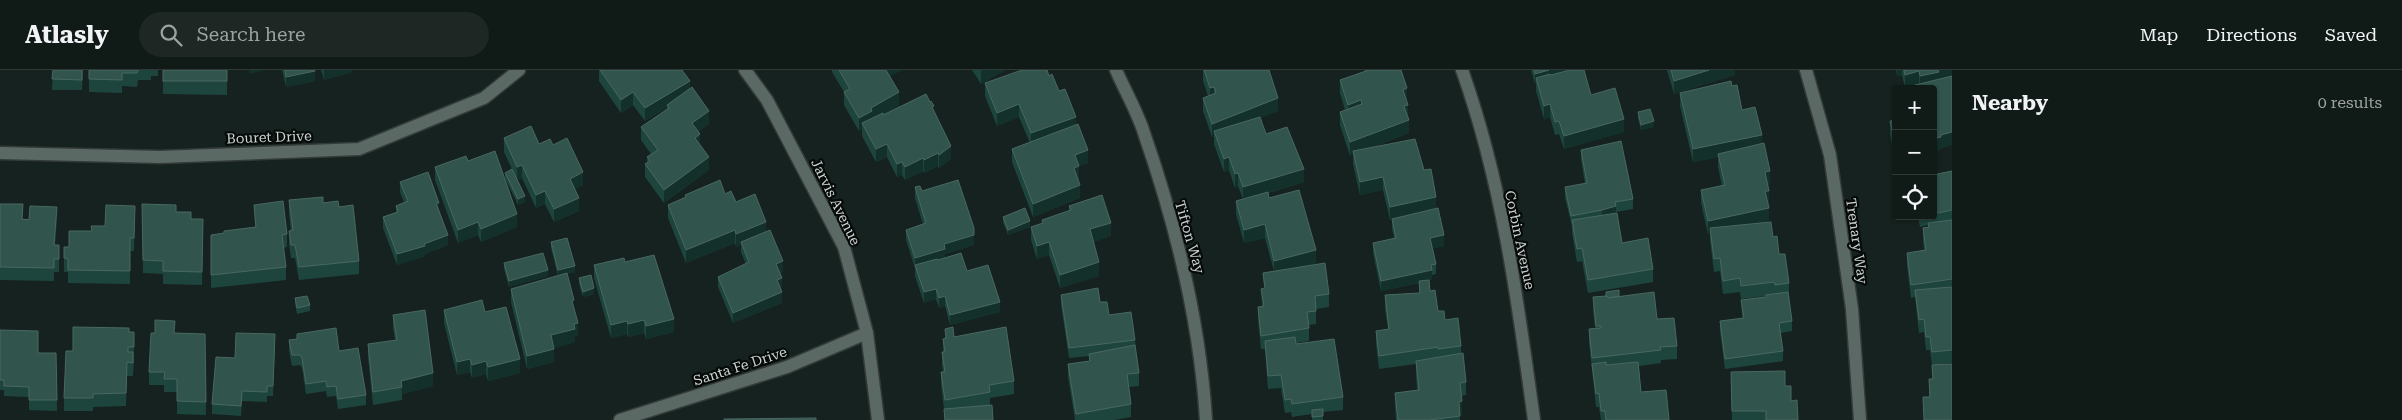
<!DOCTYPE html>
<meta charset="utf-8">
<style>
:root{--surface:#101a17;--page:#1e2724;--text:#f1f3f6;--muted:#9ca1a1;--line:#303836}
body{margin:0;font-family:"Roboto Serif",serif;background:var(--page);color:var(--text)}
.controls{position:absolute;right:15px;top:15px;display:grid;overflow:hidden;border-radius:5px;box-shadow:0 1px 4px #0004}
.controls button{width:45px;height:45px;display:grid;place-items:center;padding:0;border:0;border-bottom:1px solid var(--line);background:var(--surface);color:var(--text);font:25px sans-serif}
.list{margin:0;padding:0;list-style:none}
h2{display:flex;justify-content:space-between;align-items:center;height:65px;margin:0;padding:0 20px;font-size:21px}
h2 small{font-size:16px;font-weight:400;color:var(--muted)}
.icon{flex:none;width:28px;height:28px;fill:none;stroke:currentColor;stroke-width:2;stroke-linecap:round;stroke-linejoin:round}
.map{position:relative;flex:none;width:1952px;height:350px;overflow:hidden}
header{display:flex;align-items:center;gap:30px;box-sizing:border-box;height:70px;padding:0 25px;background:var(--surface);border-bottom:1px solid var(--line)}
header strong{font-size:24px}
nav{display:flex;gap:28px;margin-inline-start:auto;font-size:18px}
.search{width:350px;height:45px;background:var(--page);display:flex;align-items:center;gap:12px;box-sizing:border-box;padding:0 18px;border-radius:28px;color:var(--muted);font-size:19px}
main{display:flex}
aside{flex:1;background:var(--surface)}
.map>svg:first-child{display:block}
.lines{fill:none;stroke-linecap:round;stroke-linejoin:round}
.street-casing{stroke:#333b39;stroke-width:15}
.street{stroke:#5b6965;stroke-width:12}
.wall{fill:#1e453d}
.shaded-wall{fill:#13302a}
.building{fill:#31544d;stroke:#496862}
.labels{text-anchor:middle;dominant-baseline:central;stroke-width:4.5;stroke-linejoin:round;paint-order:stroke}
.street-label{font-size:14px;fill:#cdd5d3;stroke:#060a09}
</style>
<header>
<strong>Atlasly</strong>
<div class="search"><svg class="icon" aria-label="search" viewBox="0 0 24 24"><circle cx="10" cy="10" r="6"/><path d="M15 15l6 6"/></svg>Search here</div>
<nav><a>Map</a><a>Directions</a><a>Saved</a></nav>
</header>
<main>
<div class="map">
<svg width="1952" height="350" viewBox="0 0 1952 350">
<rect width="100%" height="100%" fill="#16221f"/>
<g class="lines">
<!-- street casing -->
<g class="street-casing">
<g id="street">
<path d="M745,0L767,30L844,177L867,263L878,350"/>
<path d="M1116,0C1125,21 1137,41 1144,63C1176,155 1200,252 1206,350"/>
<path d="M1462,0C1502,112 1518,232 1534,350"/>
<path d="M1806,0L1830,85L1852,239L1860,350"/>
<path d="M0,83L160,87L359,79L484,28L519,0"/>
<path d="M620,350L787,297L867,263"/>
</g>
</g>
<!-- street -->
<use href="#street" class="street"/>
</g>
<!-- wall -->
<g class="wall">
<path d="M53,0H83L82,20H52Z"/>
<path d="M89,0H158V6H151V10H138L137,17L122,16V23L89,22Z"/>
<path d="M163,0H227V25L163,24Z"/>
<path d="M282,0H315V11L286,17Z"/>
<path d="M321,0H352V2L324,10Z"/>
<path d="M599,0H682L690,19L709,54L698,62L700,74L709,100L664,133L645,107V94L647,93V87L651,84L641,70V57L667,39V38L645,51L633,35L621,43L599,11Z"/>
<path d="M832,0H902L890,6L899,36L883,44L934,41L951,89L939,98L938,96L924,103L923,101L905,110L902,105L897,107L887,87L876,92L862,66V59L859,61L844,35V22L832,2Z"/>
<path d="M972,0H1005L981,14Z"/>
<path d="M1203,0H1269L1278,41L1260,48L1266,64L1304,112L1268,123L1269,128L1316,193L1303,197L1329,224V237L1316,239V254L1309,255V271L1296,273L1343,327V340L1323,342V350H1312V344L1292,347L1291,342L1285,343L1281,318L1268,319L1265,279H1261L1258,250V237H1262L1261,219L1264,218L1263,203L1274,201L1265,168L1244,173L1236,144V131L1243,129L1238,116L1235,118L1229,100L1224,102L1214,74V67H1212L1203,41V28L1208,26L1203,11Z"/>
<path d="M1364,0H1401L1407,31L1409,63L1373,77L1436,138L1444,176L1433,178L1436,194V204L1432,205V210H1429L1430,221L1438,241L1445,250L1461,276V284L1466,312V325L1461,326L1462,344L1460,345V350H1396L1395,336V323L1417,320L1416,304V294L1379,299L1376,274V261L1388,259L1385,239V225L1419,223V213L1381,221L1373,183V173L1394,168L1392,159V149L1390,150L1383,120L1360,125L1353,94V84L1350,86L1340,55V42L1345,40L1340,23V10L1365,2Z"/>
<path d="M1531,0H1584L1591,25L1624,62L1564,79L1559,64L1555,65L1550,47L1544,49L1536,21V14H1535Z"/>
<path d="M1667,0H1735V5L1674,24Z"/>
<path d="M1896,0H1952V75L1941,78V80L1905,18L1902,5L1897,6Z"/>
<path d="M1049,6L1059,21L1076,55L1088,93L1079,96V109H1078L1080,128L1033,147L1012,92V79L1030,73L1019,47L997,56L985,26V13Z"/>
<path d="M1732,16L1742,40L1762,74L1770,114L1767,115L1769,151L1758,153L1773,167L1789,213V225L1792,251V261L1780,263L1783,281V291L1725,299L1720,261V251L1742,248L1741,230L1766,227V226L1741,229L1740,222L1723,224L1720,201L1714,202L1710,171V164H1708L1701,133V120L1722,116L1718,97V87L1693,92L1680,36V23Z"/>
<path d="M1638,42L1654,57L1641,60L1638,48Z"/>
<path d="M1896,50V102L1895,89L1890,64V51Z"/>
<path d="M504,68L539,74L553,75L583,115L575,119L579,141L554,152L545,134L536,138L522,108L517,110L504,82Z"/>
<path d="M1581,80L1633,129V139L1616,142L1622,173L1653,199V212L1588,223L1582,191L1577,192L1572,163V156L1565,128V117L1585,114L1581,90Z"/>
<path d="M468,91L517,157L481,172L478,165L458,173L435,110V97Z"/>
<path d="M1952,101V293L1933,295L1952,294L1929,327V309H1932V295L1930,280H1926L1924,262L1919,263L1915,227L1911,228L1907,196V183L1924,180L1923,171V158L1928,157V155L1920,157L1918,146H1933V105Z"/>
<path d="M505,103L525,132L518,135L505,108Z"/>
<path d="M400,112L439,141L448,175L425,184V186L397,195L383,158V147L396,142V136L404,132L400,122Z"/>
<path d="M915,117L922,121L974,175L945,184V188L967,201L1000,242L950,255L945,236L939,238L936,229L924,233L915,206V198L906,170V160L923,154L915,128Z"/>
<path d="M725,124L736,132L766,162L783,202L780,203L782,218L780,219L782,233L733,253L718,217V207L746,194L741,182V175L736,177L735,173L686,193L668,148V135L685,128V125Z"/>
<path d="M289,130L323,133L339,137L359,191V204L299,210L295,188H291L289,174V161H291L289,143Z"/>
<path d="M0,134L23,149L57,150L55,175H59V202H54V211L0,210Z"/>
<path d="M142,134L176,142L191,149H203L202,215L163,214V204L143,203Z"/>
<path d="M254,135L287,164V177L283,178L286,197V210L211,218V165L255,158Z"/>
<path d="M1069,136L1111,166L1093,172L1099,206L1060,218L1049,185L1037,189L1031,170V157L1042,154V150L1069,141Z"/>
<path d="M1003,147L1030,157L1008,165L1003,152Z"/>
<path d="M135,149L134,181H130V214L68,213V202H64V188L69,177L105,156Z"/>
<path d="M551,172L575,202L567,204L574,238L578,266H575V272L554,278V292L527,299L511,232V219L558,206L551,178Z"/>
<path d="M625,192L674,262L646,269L644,263L628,267L627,264L611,268L594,208V195Z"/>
<path d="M504,193L548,206L509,217L504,199Z"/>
<path d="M579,208L594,224L583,227L579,214Z"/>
<path d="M1606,222L1619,226L1657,249L1677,276V289L1661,290V293L1639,296L1641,322L1669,350H1601L1599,337H1596L1589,272V259L1595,258L1593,240V227L1606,226Z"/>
<path d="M1061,225L1100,232L1109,245L1135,270L1139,303V316L1129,317L1131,334V347L1114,350H1075L1068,307V294L1089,291V286L1069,288L1061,235Z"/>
<path d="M295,228L310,235V241L297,244L295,234Z"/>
<path d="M444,240L485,242L520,303L488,311L486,304L472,308L470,302L457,305L444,253Z"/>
<path d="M393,245L433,316L402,324V330L373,335L368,287V274L395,270L393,258Z"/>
<path d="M945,259L954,267L1014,311V324L990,328V335L993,350H944V339L941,315V302H943L942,295V282H943V269L945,268Z"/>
<path d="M0,260L38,283H56L57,341L29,340V327L4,326V320H0Z"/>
<path d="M129,262H134V290L133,306H127L126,336L93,337V341H64V328L73,281Z"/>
<path d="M175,263L205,264L206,345L177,344V322H164V315H149V302Z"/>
<path d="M297,264L339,281L366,325V335L338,339L336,326L327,327L326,321L306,324L302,298L300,295L292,296L289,281V270H297Z"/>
<path d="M275,275L273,326H267V332L242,331L241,346L212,344V334L235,288Z"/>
<path d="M1731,302L1785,316L1798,350H1732Z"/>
</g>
<!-- shaded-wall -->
<g class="shaded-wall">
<path d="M249,0H265L249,4Z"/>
<path d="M324,0H352V2L324,10Z"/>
<path d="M884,0H902L884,10Z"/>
<path d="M982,0H1005L981,14V1Z"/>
<path d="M1549,0H1571L1565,6L1536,8V14H1535V4Z"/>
<path d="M1709,0H1735V5L1674,24V11Z"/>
<path d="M1897,0H1902V5L1897,6Z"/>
<path d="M1938,0H1952V7L1920,19V6Z"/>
<path d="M315,1V11L286,17V7Z"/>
<path d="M1919,1V14L1905,18V5Z"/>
<path d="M690,11V24L667,35V38L645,51V38Z"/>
<path d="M1214,17V30L1210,31V18Z"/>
<path d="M1407,18V31L1403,33V20Z"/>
<path d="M633,22V35L621,43V30Z"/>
<path d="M899,22V36L872,51L862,53V59L859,61V48L871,38Z"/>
<path d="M1278,28V41L1216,66L1214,61V67H1212V54Z"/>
<path d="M1361,30V43L1348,48V35Z"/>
<path d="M1019,34V47L997,56V43Z"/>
<path d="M1550,34V47L1544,49V36Z"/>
<path d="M1408,35V48L1404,36Z"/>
<path d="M709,41V54L692,66V53Z"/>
<path d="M1076,47V60L1031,76V63Z"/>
<path d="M1624,49V62L1564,79V66Z"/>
<path d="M1409,50V63L1354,84L1353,81V84L1350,86V72Z"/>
<path d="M1654,51V57L1641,60V55Z"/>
<path d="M1952,62V75L1941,78V80L1933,82V69L1941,65Z"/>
<path d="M700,64V77L695,68Z"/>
<path d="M1762,65V78L1718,84V87L1693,92V79Z"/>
<path d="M887,74V87L876,92V79Z"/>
<path d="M951,76V89L939,98V85Z"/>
<path d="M1088,80V93L1079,96V109L1074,111V98L1075,85Z"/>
<path d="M938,83V96L924,103V90Z"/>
<path d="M709,87V100L664,133V120Z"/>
<path d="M1229,87V100L1224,102V89Z"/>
<path d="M923,88V101L905,110V97Z"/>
<path d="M902,92V105L897,107V94Z"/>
<path d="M522,95V108L517,110V97Z"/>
<path d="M1304,99V112L1243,130V117Z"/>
<path d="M1770,101V114L1765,116V102Z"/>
<path d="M583,102V115L570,122V109Z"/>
<path d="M1238,103V116L1235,118V104Z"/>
<path d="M1383,107V120L1360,125V112Z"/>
<path d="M1080,115V128L1033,147V134Z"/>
<path d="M545,121V134L536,138V125Z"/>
<rect x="1765" y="121" width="4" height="13"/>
<path d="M525,126V132L518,135V129Z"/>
<path d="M1436,127V140L1390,150V137Z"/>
<path d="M579,128V141L554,152V139Z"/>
<path d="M436,133H439V143Z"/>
<path d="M1616,136V146L1602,150V140Z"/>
<path d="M57,137V150L54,188V175Z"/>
<path d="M1769,138V151L1710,164V158V164H1708V151Z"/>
<path d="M517,144V157L481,172V159Z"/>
<path d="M1030,151V157L1008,165V160Z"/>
<path d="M478,152V165L458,173V160Z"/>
<path d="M766,152V165L741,172V175L736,177V164Z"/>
<path d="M1111,153V166L1090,173V159Z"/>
<path d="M1265,154V168L1244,173V160Z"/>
<path d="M974,158V175L945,184V189L915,195V198V188Z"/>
<path d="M735,160V173L686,193V180Z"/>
<path d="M448,165V175L425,184V186L397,195V184Z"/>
<path d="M1444,165V176L1430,179V168Z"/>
<path d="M1049,172V185L1037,189V176Z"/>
<path d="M1316,180V193L1274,204V191Z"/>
<path d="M783,191V202L776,204V194Z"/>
<path d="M1099,192V206L1060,218V205Z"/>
<path d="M575,196V202L558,206V200Z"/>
<path d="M548,200V206L509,217V211Z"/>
<path d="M1432,200V210L1381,221V211Z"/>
<path d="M782,208V218L777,220V210Z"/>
<path d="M594,218V224L583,227V222Z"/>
<path d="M936,219V229L924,233V222Z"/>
<path d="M782,222V233L733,253V243Z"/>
<path d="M945,226V236L939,238V228Z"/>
<path d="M1000,232V242L950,255V245Z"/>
<path d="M674,249V262L646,269V256Z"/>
<path d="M644,250V263L628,267V254Z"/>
<path d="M627,251V264L611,268V255Z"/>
<path d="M578,253V266H575V272L551,279V265L574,254Z"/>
<path d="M554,279V292L527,299V286Z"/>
<path d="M470,289V302L457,305V292Z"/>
<path d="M520,289V303L488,311V297Z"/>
<path d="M486,291V304L472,308V295Z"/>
<path d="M433,303V316L402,324L401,311Z"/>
<path d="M1462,331V344L1459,345V332Z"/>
</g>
<!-- building -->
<g class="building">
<path d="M53,0H82V10L52,9Z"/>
<path d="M89,0H138L137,3H122V10L89,9Z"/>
<rect x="163" y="0" width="64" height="11"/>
<path d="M285,0H315V1L286,7Z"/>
<path d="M600,0H682L690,11L645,38L633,22L621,30Z"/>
<path d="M839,0H886L899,22L871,38L872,41L859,48L844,22L850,19Z"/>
<path d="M1022,0H1047L1049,6L1052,4L1059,21L1065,19L1076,47L1031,63L1019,34L997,43L985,13Z"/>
<path d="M1204,0H1269L1278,28L1212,54L1203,28L1216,23L1214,17L1210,18Z"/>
<path d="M1369,0H1401L1407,18L1403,20L1408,35L1404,36L1409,50L1350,72L1340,42L1362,34L1361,30L1348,35L1340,10Z"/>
<path d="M1534,0H1549L1535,4Z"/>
<path d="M1570,0H1584L1591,25L1615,18L1624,49L1564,66L1559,51L1555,52L1550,34L1544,36L1536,8L1550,4L1551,5Z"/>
<path d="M1671,0H1709L1674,11Z"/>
<path d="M1904,0H1938L1939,2L1920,6L1919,1L1905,5Z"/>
<path d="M1952,6V62L1941,65V67L1933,69V19L1903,18Z"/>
<path d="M1731,11L1732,16L1737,15L1742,40L1755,37L1762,65L1693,79L1680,23Z"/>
<path d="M692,17L709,41L692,53L700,64L695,68L709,87L664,120L645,94L650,91L647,87L658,80L641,57L669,38L667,35Z"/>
<path d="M926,24L930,32L931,31L934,36L932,37L951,76L939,85L938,83L924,90L923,88L905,97L902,92L897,94L887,74L876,79L862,53L883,43V45Z"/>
<path d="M1650,39L1654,51L1641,55L1638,42Z"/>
<path d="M1260,47L1266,64L1287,57L1304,99L1243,117L1238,103L1235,104L1229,87L1224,89L1214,61Z"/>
<path d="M1896,50V78L1890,51Z"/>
<path d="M1078,54L1088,80L1075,85L1079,96L1074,98L1080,115L1033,134L1012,79Z"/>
<path d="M531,56L539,74L550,69L553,75L567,68L583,102L570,109L579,128L554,139L545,121L536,125L522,95L517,97L504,68Z"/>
<path d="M1415,69L1424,100L1431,99L1436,127L1390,137L1383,107L1360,112L1353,81Z"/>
<path d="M1621,71L1633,129L1615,132L1616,136L1602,140L1571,146L1565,117L1587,113L1581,80Z"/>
<path d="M1764,73L1770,101L1765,102L1769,121H1765L1769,138L1708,151L1701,120L1725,115L1718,84Z"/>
<path d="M495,81L517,144L481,159L478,152L458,160L435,97L466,86L468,91Z"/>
<path d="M512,99L525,126L518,129L505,103Z"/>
<path d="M1952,101V140L1933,144V105Z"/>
<path d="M428,102L439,133H436L448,165L424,174L425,176L397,184L383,147L398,142L396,136L408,131L400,112Z"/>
<path d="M720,110L725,124L731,121L736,132L755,124L766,152L736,164L735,160L686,180L668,135L686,127L685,125Z"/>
<path d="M958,110L974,158V165L944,174L945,179L915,188L906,160L926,153L915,117L920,116L922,121Z"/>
<path d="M1299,120L1316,180L1274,191L1265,154L1244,160L1236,131L1268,122L1269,128Z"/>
<path d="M1102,125L1111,153L1090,159L1099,192L1060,205L1049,172L1037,176L1031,157L1043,153L1042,150L1071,140L1069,136Z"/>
<path d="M323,127V133L338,131L339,137L353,135L359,191L299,197L295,175H291L289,161L293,160L289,130Z"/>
<path d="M283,131L287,164L282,165L286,197L211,205V165L224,163V161L256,157L254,135Z"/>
<path d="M0,134H23L22,149L29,150L30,136L57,137L54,175H59V189H54V198L0,197Z"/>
<path d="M142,134L176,135V142H191V149H203L202,202L163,201V191L143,190Z"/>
<path d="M106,135L135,136L134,168H130V201L68,200V189L64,188V177H69V161H92L91,156H105Z"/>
<path d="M1025,138L1030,151L1008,160L1003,147Z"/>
<path d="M1438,138L1444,165L1430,168L1436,194L1431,195L1432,200L1381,211L1373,173L1396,168L1392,149Z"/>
<path d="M1617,143L1622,173L1648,168L1653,199L1588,210L1582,178L1577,179L1572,150Z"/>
<path d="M1952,150V209L1911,215L1907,183L1926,180L1923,158L1929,157L1928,153Z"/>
<path d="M1771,152L1773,167L1777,166L1779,184H1785L1789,213L1775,215L1774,212L1741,216L1740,208L1723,211L1720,188L1714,189L1710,158Z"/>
<path d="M770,160L783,191L776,194L782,208L777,210L782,222L733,243L718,207L749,192L741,172Z"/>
<path d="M567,168L575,196L558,200L551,172Z"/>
<path d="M543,183L548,200L509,211L504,193Z"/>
<path d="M961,183L967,201L988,195L1000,232L950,245L945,226L939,228L936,219L924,222L915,195L937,189L938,190Z"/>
<path d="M654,185L674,249L646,256L644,250L628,254L627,251L611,255L594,195L624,188L625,192Z"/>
<path d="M1325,193L1329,224L1315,226L1316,241L1307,242L1309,258L1261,266L1258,237L1264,236L1261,219L1265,218L1263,203Z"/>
<path d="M567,203L574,230L572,231L578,253L574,254L575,259L551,265L554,279L527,286L511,219Z"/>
<path d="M591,205L594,218L583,222L579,208Z"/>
<path d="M1429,210L1430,221L1435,220L1438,241H1444L1445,250L1458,248L1461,276L1438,279V277L1379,286L1376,261L1389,259L1385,225L1420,223L1419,211Z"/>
<path d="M1952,217V280L1932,282L1930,267H1926L1924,249L1919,250L1915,220Z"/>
<path d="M1098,218L1100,232H1107L1109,245L1131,242L1135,270L1069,278L1061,225Z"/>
<path d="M1619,220V226L1608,228L1607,226H1606V222Z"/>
<path d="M1654,222L1657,249L1674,248L1677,276L1660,277L1661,280L1592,288L1589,259L1601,258V256H1596L1593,227L1607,226L1608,228Z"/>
<path d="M1788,222L1792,251L1779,253L1783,281L1725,289L1720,251L1744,248L1741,230L1766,227V225Z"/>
<path d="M307,226L310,235L297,238L295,228Z"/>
<path d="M482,230L485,242L506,237L520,289L488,297L486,291L472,295L470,289L457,292L444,240Z"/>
<path d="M425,240L433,303L401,311L402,317L373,322L368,274L397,270L393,245Z"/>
<path d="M155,250L175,251L174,263L205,264L206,332L177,331V309H164L165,302H149L151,263H155Z"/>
<path d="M73,257L129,258V262H134V277H128V282H133V293L127,292L126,323L93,324V328H64L66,281H73Z"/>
<path d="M953,257L954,267L1006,257L1014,311L989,315L990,322L945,330L941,302H945L942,282H945L943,269L946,268L945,259Z"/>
<path d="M336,258L339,281L358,278L366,325L338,329L336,316L327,317L326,311L306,314L302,288L300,285H292L289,270L297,269V264Z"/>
<path d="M0,260L38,261V283H56L57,330H29V317L4,316V310H0Z"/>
<path d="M236,263L275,264L273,316H267V322L242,321L241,336L212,334L216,287L235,288Z"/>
<path d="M1295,267L1296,274L1334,269L1343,327L1292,334L1291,329L1285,330L1281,305L1268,306L1265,271Z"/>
<path d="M1135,275L1139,303L1127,304L1131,334L1076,344L1068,294L1090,291L1089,284Z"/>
<path d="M1463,283L1466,312L1460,313L1462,331L1459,332L1460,346L1430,350H1398L1395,323L1419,320L1416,291Z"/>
<path d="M1606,292V295L1638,292L1641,322L1666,320L1669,350H1606L1605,341H1601L1599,323L1596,324L1592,294Z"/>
<path d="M1952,294V350H1924L1923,327H1930L1929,309H1933L1932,295Z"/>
<path d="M1785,301V316H1791V331L1797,330L1798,350H1766V341H1732L1731,302Z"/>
<path d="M992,335L993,350H945L944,339Z"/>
<path d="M1323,339V346L1312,347V340Z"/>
<path d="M816,348V350H724V349Z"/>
</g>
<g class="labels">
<!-- street labels -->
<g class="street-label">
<text transform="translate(269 67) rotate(-2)">Bouret Drive</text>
<text transform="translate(836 132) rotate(64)">Jarvis Avenue</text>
<text transform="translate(1190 167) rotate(74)">Tifton Way</text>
<text transform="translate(1520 170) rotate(78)">Corbin Avenue</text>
<text transform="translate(1857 171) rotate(82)">Trenary Way</text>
<text transform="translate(740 296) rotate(-18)">Santa Fe Drive</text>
</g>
</g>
</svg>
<div class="controls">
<button>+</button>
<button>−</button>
<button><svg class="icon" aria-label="locate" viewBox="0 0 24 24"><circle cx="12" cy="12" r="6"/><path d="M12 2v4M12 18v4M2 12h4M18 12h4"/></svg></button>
</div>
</div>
<aside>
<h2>Nearby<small>0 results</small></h2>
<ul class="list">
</ul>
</aside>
</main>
